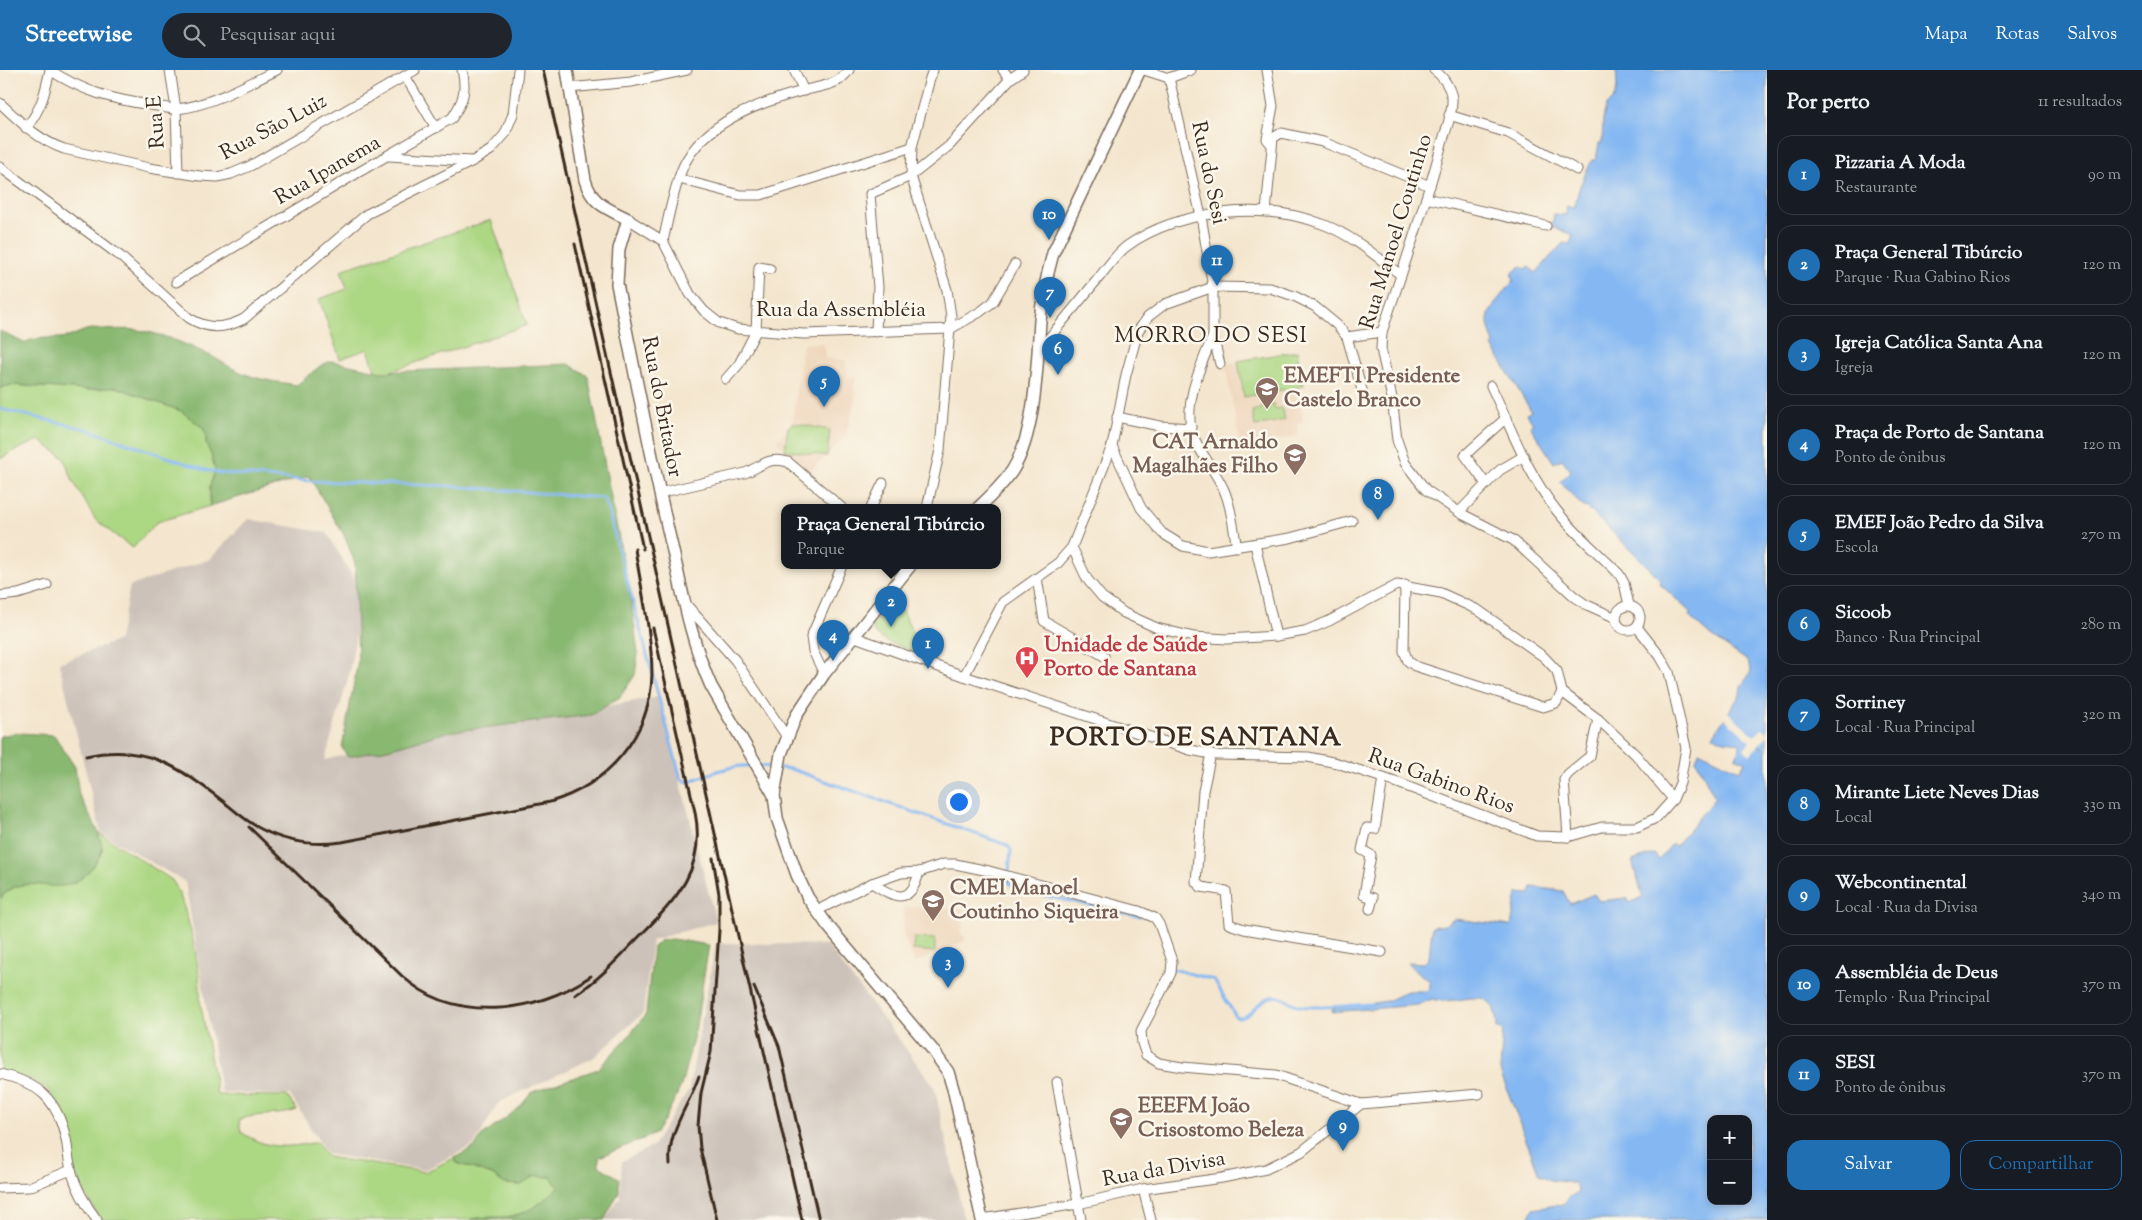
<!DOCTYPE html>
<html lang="pt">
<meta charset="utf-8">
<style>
:root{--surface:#171b24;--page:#20242c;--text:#f1f3f6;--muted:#9ea1a6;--line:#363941;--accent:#1f6fb2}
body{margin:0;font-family:"Sorts Mill Goudy",serif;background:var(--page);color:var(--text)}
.controls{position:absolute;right:15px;bottom:15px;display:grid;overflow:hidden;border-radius:10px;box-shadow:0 2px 8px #0003}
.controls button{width:45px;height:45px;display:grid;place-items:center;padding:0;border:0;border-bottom:1px solid var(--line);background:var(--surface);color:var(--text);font:25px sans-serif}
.you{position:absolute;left:958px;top:731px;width:18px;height:18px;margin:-12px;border:4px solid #fff;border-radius:50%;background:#1a73e8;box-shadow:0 0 0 8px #1a73e833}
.badge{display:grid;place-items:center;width:32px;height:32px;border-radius:50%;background:var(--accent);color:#fff;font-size:16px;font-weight:700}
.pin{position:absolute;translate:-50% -41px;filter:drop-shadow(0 1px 2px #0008)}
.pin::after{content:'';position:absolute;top:26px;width:18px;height:15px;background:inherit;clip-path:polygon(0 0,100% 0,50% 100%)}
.popup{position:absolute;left:781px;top:434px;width:220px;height:65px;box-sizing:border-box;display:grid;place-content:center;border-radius:10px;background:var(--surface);filter:drop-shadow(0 1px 4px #0005);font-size:16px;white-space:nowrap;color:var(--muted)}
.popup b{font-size:19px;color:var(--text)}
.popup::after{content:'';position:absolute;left:50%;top:100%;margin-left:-10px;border:10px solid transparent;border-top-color:var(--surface)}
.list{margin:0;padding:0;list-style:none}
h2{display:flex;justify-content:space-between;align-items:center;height:65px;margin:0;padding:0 20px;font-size:21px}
h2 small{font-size:16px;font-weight:400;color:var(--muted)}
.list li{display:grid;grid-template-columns:32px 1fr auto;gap:15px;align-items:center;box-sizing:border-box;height:80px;margin:0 10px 10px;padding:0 10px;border:1px solid var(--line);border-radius:15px}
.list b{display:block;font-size:19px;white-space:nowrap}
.list p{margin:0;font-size:16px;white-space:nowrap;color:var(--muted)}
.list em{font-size:16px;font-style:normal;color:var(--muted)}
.actions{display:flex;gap:10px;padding:15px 20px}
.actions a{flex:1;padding:11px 0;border:1px solid var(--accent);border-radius:15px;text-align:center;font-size:18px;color:var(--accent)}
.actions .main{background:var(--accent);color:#fff}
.icon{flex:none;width:28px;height:28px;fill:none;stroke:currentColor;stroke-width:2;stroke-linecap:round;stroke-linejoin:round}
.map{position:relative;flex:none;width:1767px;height:1150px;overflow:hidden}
header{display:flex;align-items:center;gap:30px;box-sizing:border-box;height:70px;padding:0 25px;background:var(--accent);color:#fff}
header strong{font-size:24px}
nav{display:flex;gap:28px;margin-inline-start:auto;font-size:18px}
.search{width:350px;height:45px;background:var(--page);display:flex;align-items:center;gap:12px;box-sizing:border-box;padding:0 18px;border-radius:28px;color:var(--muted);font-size:19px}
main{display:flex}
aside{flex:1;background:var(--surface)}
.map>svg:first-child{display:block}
.built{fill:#efd6bb}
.industrial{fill:#cdc2b9}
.green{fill:#acd783;stroke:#748050}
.forest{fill:#89b871;stroke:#627148}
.water{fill:#85b8f2;stroke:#607188;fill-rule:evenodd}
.pier{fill:#f4e6ce}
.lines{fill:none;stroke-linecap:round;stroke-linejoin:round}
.stream{stroke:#85b8f2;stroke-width:3}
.ferry{stroke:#51555e;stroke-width:1;stroke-dasharray:6 5;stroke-linecap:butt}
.minor-casing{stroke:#7c6c5c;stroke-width:11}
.tertiary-casing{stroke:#7c6c5c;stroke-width:14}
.minor{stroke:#fff;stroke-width:9}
.tertiary{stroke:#fff;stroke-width:11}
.rail{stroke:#3b2a1e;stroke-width:3}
.labels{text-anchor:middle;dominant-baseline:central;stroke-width:5;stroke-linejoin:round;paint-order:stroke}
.street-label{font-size:21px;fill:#3b2a1e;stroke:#fbf7ec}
.education-label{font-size:21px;font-weight:bold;fill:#785e54;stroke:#fbf7ec;text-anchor:start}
.health-label{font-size:21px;font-weight:bold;fill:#be3a42;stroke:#fbf7ec;text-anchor:start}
.neighbourhood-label{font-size:22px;letter-spacing:1px;fill:#3b2a1e;stroke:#fbf7ec}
.district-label{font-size:26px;font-weight:bold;letter-spacing:1px;fill:#3b2a1e;stroke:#fbf7ec}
</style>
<header>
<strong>Streetwise</strong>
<div class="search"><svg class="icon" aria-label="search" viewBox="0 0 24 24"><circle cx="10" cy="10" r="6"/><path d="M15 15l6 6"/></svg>Pesquisar aqui</div>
<nav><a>Mapa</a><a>Rotas</a><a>Salvos</a></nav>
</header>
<main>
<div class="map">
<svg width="1767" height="1150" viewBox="0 0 1767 1150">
<rect width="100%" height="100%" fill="#fbf7ec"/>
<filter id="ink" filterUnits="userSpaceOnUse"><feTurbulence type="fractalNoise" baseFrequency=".02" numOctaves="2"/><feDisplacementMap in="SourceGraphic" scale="10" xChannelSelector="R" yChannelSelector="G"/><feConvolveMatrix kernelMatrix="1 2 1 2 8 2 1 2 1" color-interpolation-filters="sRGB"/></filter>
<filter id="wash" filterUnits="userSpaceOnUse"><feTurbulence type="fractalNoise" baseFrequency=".0096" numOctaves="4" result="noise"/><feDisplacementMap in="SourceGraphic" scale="20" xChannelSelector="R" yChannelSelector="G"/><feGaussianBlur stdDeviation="1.12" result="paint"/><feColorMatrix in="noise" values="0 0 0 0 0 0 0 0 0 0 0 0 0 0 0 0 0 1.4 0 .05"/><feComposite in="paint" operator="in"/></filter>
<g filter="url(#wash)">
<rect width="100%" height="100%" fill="#f4e6ce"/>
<!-- built -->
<g class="built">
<path d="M803,274H824L825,289L845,290L848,306L856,308L853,321H857L846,366L820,392L808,402L777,371L792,353Z"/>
<path d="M1238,292L1304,316L1297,317L1303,352L1297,353L1299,363H1297V366L1241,378L1225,294Z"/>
<path d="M903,837L965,839L961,865L965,866V871L915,893L904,867Z"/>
</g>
<!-- industrial -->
<g class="industrial">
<path d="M248,449L327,463L363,525L348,608L325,690L403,670L659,627L716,852L652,870L643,943L593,988L498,1033L474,1075L424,1100L327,1084L290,1025L221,1022L185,812L101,763L59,593L119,570L130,516L210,489Z"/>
<path d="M716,873L827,875L934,1016L964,1150H604L620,1128L622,1091L653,1076L689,1019Z"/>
</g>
<!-- green -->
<g class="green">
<path d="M491,150L527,255L377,306L368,279L340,289L319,229L347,219L341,200Z"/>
<path d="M1297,281L1304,316L1244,327L1238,291Z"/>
<path d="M11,315L90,320L116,317L181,341L203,358L206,364V373L212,387L215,400L210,416V436L157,452L133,478L116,466L95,449L73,411L64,388L39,370L14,381L0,389V318Z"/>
<path d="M1274,334L1275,339L1282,338L1285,350L1255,356L1252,341L1260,339V337Z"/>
<path d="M792,353L830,360L827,386L785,380L788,357Z"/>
<path d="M896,529L922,581L918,583C906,578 872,570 872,556Z"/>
<path d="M99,763L172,810C187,831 202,904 200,930L217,1025L287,1026L297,1040C278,1047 258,1042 239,1050L241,1062C267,1080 287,1078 317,1072L327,1087L425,1102L454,1088L457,1093L492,1105L505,1114L521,1115L535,1106L551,1107L559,1117C547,1130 530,1143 512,1146C498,1149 484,1145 469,1150H100L76,1106L57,1035L49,1020L30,1009L0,1001V829C27,795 61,836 94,795C97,791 102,784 102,778C102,772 98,769 99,763Z"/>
<path d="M914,868L935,869V882L913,880Z"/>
</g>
<!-- forest -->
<g class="forest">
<path d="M91,259C110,261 129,257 148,262C170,267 193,277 213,287C222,292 231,298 240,302C258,310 278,312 297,315L320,296L331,291L382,302L569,294L588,306L632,537L638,584L635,605L620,627L591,645L447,662L388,679L348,687L342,678L358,591L355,493L344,465L309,406L210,436V416L215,400L212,387L206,373V364L203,358L181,341L116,317L90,320L11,315L0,318V261L24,273C40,265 51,270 68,267C76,265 82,260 91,259Z"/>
<path d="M18,663L54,665L75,697L79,725L99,763C98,769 102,772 102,778C102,784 97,791 94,795C88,803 82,809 73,813C48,824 22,801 0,829V666Z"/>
<path d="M672,869L709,875L695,961L681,1016L665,1049L655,1064L599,1087V1096L619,1108V1122L605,1148L604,1150H469C483,1145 498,1149 512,1146C529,1143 547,1129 558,1117L551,1107L535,1106L521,1115L505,1114L492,1105L457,1093L454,1088L475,1077L481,1067L519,1038L532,1022L598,999L627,968L646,944L653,877L661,870Z"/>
</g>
<!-- water -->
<path class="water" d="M1616,0H1767V1150H1527L1533,1139L1563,1134L1571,1126L1577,1124L1578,1119L1575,1113L1550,1110L1539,1104L1500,1001L1503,960L1497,959C1496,907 1461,938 1432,929L1418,935L1332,942V939L1387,931L1407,921H1427L1430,917V911L1417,902L1408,892L1424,893L1429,888L1432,857L1445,855L1454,849L1511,856L1517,823L1530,824L1532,817L1563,821L1570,834L1594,824L1599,831L1627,828L1628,833L1643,827L1632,791L1654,784L1659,790L1672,774L1676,776L1715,728L1696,690L1699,681L1740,701L1745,692L1736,687L1741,673L1724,671L1713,666L1740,625L1741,616L1750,604L1751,599L1746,590L1706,562L1689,546L1691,543L1659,513L1661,510L1628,477L1586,437L1584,438L1560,412L1571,401L1562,389L1554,393L1530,356L1533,354L1527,344L1531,341L1492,276L1494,274C1492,267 1488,258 1488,251C1488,237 1506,221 1514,210L1511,204L1521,196L1525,199L1529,197L1536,203L1563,173L1570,174L1573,165L1552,157L1554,144L1566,145L1567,136L1574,137L1580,116L1592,90H1596L1599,73H1602L1603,50L1606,35C1620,27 1617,14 1616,0ZM1711,1049H1748V1131H1711Z"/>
<!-- pier -->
<path class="pier" d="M1727,641L1755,666L1762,658L1767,662V666L1750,685L1744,679L1750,671L1723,647Z"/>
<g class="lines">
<!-- stream -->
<g class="stream">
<path d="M0,339L86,359L202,399L219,403L311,411L450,416L603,428L606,433L681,709L688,712C709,704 731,694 754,696"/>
<path d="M760,696L791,699L1007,775L1011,780L1008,812L1019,820L1140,846"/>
<path d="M1173,899L1214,910L1236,947L1239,948C1252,947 1258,930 1271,927C1282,924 1290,934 1300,936C1319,939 1351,935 1371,934"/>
</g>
<!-- ferry -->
<path class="ferry" d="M1759,674L1767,683"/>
</g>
</g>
<g filter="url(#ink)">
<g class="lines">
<!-- minor casing -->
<g class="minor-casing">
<g id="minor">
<path d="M50,0C81,21 114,30 151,35C159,36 169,39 177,39C209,36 248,14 277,0"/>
<path d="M170,0L176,39L178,103"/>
<path d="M794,0L804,21"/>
<path d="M1003,0L1010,9"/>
<path d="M1144,0L1169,8L1191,0"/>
<path d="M1267,0L1273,36L1267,69L1272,75"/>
<path d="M1434,0C1443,6 1450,17 1452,28C1453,42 1446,60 1442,73C1425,137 1403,199 1382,262L1381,279L1392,328L1397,370L1405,393L1426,420L1462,444L1513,470L1575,527L1585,534L1616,548"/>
<path d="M405,6L436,58"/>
<path d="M1169,8L1201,146L1213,217V266L1220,294"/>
<path d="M569,18L631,12L687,0"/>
<path d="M0,33C19,51 38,70 64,79L149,98L200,106L217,107L231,104L250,96L415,0"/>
<path d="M1449,45L1508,63L1577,100"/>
<path d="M26,58C41,40 45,23 50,0"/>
<path d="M389,86L471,91"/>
<path d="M0,97L120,186L189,248C209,260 224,259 244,249L367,144L473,91L491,80L505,64L513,44L518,0"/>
<path d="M679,109L740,125H761L912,77"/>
<path d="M1426,128L1546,156"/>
<path d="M1266,142L1273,68L1281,63L1323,72L1430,116"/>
<path d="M628,149L663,171L690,224L704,241L719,253L738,259L804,264L950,259L980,242L993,232L1015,194"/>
<path d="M663,171C669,146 673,120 683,97C703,52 761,32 806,20C822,16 839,15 849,0"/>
<path d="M176,212L359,102L452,48C463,32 467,20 462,0"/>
<path d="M876,262L878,217L870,124L911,106L949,76L1010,9L1023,0"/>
<path d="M1213,266C1201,295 1180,339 1195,370C1203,387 1216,402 1224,420C1232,437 1233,459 1237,477"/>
<path d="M1347,267L1382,262"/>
<path d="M1039,280C1058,257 1078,233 1097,210C1106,199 1116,184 1127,176C1179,139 1266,131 1325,155C1353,166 1377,187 1401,205"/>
<path d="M726,309L739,294L756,261L759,197L770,199"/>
<path d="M1491,316C1511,358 1528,405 1557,441C1575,464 1599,483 1619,504L1624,513L1629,535"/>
<path d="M1117,347L1160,356L1191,358"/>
<path d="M1112,376L1141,438L1162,463L1183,476L1208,481L1290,468L1352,451"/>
<path d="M1486,414L1465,385L1506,348"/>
<path d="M659,423L745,403C762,396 769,386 788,392L842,438"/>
<path d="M871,438L883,413"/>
<path d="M927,438L940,380L951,246L947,220L911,106L912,77L930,8L933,0"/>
<path d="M1459,442L1500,400L1524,386"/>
<path d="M1255,474L1276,566"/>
<path d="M1072,477L1087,509L1102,527L1124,543L1157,558L1194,567L1227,569L1276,566L1305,561L1329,551L1397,515L1441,523L1478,540L1544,587L1557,601L1562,622"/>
<path d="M1037,508L1044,551L1104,586"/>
<path d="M1405,515L1404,581L1408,591L1415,596L1543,637L1556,633L1562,622"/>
<path d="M0,526L18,524L47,515"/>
<path d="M684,532L735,590L787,667"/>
<circle cx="1628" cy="548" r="12"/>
<path d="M855,567L964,606L1190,680L1217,685L1308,687L1337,693L1398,713L1537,766L1568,767L1602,757H1637L1656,748L1673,729L1680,713L1686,678L1669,602L1660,586L1637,557"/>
<path d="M824,604L813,581L811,567L842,496"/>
<path d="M964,606L1003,532L1058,493L1072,477L1112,376L1126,305L1138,261L1148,247L1165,234L1213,217L1270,218L1294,226L1314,236L1337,255L1347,267L1362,320"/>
<path d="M1562,622L1598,649L1636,685L1673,729"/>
<path d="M1211,684L1203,721L1196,812L1201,817L1226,821L1229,854L1244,859L1382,882"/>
<path d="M1568,767L1564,710L1568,704L1590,686L1598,649"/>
<path d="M872,813C896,829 911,835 919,802"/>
<path d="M1370,839L1373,828L1364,825L1371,785L1362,780L1367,758L1375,759L1383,708"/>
<path d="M816,841L872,813L901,803L919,802L944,794H955L989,801L1139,841L1155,848L1159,854L1172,891L1171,903L1141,961L1142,973L1146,985L1159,993L1182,997L1276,1005L1361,1034L1479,1024"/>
<path d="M0,1004C39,1013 57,1029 66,1069C68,1079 68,1089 71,1099C75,1116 86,1136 97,1150"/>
<path d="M1057,1012L1081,1150"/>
<path d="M0,1118L29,1117L71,1100"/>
<path d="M1143,1119L1151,1150"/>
<path d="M982,1149L1078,1134L1143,1119L1222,1108L1266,1099L1301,1082L1361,1034"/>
</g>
</g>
<!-- tertiary casing -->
<g class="tertiary-casing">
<g id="tertiary">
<path d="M567,0L585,110C592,134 606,138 628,149L619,179L617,214C635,303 652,393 673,481C683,526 692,574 711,616L774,725"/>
<path d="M978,438C990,427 1003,414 1012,401C1036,363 1037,294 1040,251C1042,228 1047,205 1053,183L1140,0"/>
<path d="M910,496L824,604L796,646L781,684L774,725L777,748L797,805L808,828L828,856L932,979L948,1002L954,1022L982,1150"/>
</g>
</g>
<!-- minor -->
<use href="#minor" class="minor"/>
<!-- tertiary -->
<use href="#tertiary" class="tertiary"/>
<!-- rail -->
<g class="rail">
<path d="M543,0L802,1150"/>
<path d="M575,174L643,479"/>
<path d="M86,686C146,673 179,697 224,732C236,742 247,752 261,759C286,772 314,776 342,772L550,732C607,715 651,666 652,604C652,565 641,518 635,479"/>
<path d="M249,757L402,906C455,954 535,944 591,906"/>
<path d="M713,788L719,824V860L711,982L701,1023L698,1056L700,1078L717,1150"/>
<path d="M754,917L779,976L819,1150"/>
<path d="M575,925C598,910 616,891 635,871C673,832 707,802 695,742L653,558"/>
<path d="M670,1094C667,1061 689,1036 699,1006"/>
</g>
</g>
</g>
<!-- icons -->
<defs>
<g id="school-pin" transform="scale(1.25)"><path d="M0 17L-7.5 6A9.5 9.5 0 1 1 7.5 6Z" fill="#8d6e63" stroke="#fbf7ec"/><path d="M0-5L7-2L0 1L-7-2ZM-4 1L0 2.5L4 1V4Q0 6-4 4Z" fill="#fff"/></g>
<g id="hospital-pin" transform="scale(1.25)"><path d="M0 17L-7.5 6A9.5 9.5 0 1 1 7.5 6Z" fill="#e0444e" stroke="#fbf7ec"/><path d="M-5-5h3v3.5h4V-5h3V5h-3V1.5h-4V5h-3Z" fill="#fff"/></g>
</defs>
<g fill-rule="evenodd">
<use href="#school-pin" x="1267" y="319"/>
<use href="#school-pin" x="1295" y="385"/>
<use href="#hospital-pin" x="1027" y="588"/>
<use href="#school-pin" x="933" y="831"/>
<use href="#school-pin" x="1121" y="1049"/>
</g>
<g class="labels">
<!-- street labels -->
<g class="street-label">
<text transform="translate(157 52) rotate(-94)">Rua E</text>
<text transform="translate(274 58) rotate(-28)">Rua São Luiz</text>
<text transform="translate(328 101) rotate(-30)">Rua Ipanema</text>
<text transform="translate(1208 103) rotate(78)">Rua do Sesi</text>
<text transform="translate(1397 162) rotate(-73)">Rua Manoel Coutinho</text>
<text x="841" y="241">Rua da Assembléia</text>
<text transform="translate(661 337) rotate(79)">Rua do Britador</text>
<text transform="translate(1441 712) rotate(20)">Rua Gabino Rios</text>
<text transform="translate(1164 1100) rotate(-10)">Rua da Divisa</text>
</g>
<!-- education labels -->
<g class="education-label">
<text x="1284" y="307">EMEFTI Presidente<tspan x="1284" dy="24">Castelo Branco</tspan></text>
<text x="1278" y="373" text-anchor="end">CAT Arnaldo<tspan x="1278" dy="24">Magalhães Filho</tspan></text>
<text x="950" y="819">CMEI Manoel<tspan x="950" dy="24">Coutinho Siqueira</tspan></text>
<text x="1138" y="1037">EEEFM João<tspan x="1138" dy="24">Crisostomo Beleza</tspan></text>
</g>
<!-- health labels -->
<g class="health-label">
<text x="1044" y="576">Unidade de Saúde<tspan x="1044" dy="24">Porto de Santana</tspan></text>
</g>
<!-- neighbourhood labels -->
<g class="neighbourhood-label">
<text x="1211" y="267">MORRO DO SESI</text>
</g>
<!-- district labels -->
<g class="district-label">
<text x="1196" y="668">PORTO DE SANTANA</text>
</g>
</g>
</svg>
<div class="controls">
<button>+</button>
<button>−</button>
</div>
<div class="you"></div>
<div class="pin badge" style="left:928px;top:599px">1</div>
<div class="pin badge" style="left:891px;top:557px">2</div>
<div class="popup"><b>Praça General Tibúrcio</b>Parque</div>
<div class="pin badge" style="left:948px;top:918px">3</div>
<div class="pin badge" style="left:833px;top:591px">4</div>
<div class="pin badge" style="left:824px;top:337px">5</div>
<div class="pin badge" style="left:1058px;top:305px">6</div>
<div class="pin badge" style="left:1050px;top:248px">7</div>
<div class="pin badge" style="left:1378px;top:450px">8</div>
<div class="pin badge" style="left:1343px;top:1081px">9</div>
<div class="pin badge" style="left:1049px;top:170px">10</div>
<div class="pin badge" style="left:1217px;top:216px">11</div>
</div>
<aside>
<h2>Por perto<small>11 resultados</small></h2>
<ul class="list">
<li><span class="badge">1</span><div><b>Pizzaria A Moda</b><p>Restaurante</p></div><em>90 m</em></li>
<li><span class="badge">2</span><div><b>Praça General Tibúrcio</b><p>Parque · Rua Gabino Rios</p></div><em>120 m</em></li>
<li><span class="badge">3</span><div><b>Igreja Católica Santa Ana</b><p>Igreja</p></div><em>120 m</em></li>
<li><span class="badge">4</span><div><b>Praça de Porto de Santana</b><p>Ponto de ônibus</p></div><em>120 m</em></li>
<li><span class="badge">5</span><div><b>EMEF João Pedro da Silva</b><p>Escola</p></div><em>270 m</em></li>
<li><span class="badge">6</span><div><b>Sicoob</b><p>Banco · Rua Principal</p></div><em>280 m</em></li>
<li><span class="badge">7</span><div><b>Sorriney</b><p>Local · Rua Principal</p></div><em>320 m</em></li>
<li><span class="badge">8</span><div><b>Mirante Liete Neves Dias</b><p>Local</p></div><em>330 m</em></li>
<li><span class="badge">9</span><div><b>Webcontinental</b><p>Local · Rua da Divisa</p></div><em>340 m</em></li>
<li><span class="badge">10</span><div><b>Assembléia de Deus</b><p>Templo · Rua Principal</p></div><em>370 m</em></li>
<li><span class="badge">11</span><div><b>SESI</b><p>Ponto de ônibus</p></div><em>370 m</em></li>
</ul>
<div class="actions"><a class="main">Salvar</a><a>Compartilhar</a></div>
</aside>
</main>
